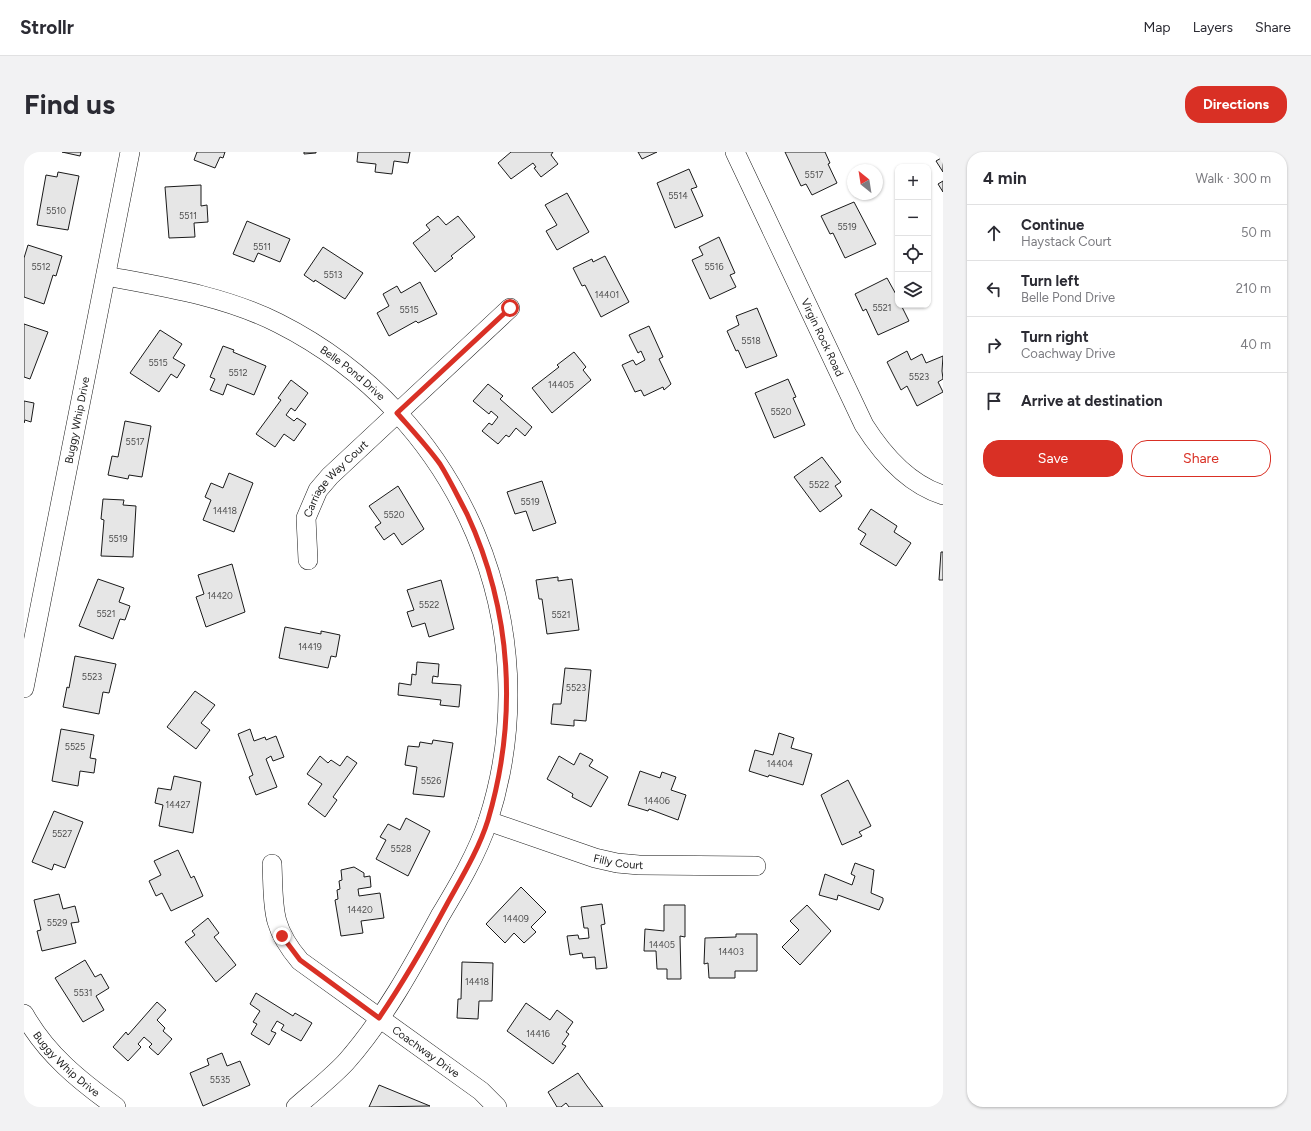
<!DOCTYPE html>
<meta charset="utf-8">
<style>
:root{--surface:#fff;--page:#f2f2f3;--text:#2b2b33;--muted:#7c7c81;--line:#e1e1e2;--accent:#d93025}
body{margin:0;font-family:Figtree,sans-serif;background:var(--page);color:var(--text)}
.controls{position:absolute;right:12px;top:12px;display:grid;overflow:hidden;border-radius:8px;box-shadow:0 1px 3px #0004}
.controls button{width:36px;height:36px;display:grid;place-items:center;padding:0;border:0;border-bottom:1px solid var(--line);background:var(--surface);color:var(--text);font:20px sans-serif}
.compass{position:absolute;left:823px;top:12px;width:36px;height:36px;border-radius:50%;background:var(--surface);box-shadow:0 1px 3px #0004;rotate:330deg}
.stop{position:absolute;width:12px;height:12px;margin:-9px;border:3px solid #d93025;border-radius:50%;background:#fff}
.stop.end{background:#d93025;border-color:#fff;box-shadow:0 1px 4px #0008}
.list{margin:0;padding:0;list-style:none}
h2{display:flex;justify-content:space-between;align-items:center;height:52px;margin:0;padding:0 16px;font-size:17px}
h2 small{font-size:13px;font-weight:400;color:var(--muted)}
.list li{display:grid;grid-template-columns:26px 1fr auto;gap:12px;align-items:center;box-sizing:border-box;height:56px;padding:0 16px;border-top:1px solid var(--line)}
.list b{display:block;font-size:15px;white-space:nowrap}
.list p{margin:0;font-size:13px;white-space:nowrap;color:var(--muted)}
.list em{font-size:13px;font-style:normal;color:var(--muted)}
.actions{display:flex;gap:8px;padding:12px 16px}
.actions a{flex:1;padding:9px 0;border:1px solid var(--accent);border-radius:16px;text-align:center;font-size:14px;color:var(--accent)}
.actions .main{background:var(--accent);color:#fff}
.icon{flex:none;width:22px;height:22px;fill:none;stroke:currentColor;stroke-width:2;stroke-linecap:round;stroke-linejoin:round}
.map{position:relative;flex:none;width:919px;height:955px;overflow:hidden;border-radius:16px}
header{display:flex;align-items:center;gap:24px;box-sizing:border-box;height:56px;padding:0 20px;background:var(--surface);border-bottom:1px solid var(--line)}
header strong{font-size:19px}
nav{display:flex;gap:22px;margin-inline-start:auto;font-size:14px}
.intro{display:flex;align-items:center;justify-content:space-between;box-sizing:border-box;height:96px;padding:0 24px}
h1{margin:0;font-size:28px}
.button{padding:10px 18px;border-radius:16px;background:var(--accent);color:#fff;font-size:14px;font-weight:700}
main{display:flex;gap:24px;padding:0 24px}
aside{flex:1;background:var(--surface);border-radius:16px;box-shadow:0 1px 3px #0004}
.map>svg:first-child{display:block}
.building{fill:#e6e6e6;stroke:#1a1a1a}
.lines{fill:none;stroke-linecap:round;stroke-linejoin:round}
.street-casing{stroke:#1a1a1a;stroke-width:20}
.street{stroke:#fff;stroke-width:19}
.route{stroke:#d93025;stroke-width:5}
.labels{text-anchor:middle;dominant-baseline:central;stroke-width:3;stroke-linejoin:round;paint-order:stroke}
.number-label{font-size:9px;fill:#4d4d4d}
.street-label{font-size:11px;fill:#1a1a1a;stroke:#fff}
</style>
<header>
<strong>Strollr</strong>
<nav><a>Map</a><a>Layers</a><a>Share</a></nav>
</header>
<div class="intro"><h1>Find us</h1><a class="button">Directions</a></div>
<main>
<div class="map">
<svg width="919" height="955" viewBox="0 0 919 955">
<rect width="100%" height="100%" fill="#fff"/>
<!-- building -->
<g class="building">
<path d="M38,0H57L56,4Z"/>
<path d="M173,0H201L199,6L196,5L191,16L170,8Z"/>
<path d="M280,0H292V1L280,2Z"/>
<path d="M334,0H386L384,11L370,9L368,22L351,20L352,12L333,10Z"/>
<path d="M487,0H529L527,3L534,12L517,25L510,16L512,15L509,11L487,27L474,11Z"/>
<path d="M614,0H633L618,7Z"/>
<path d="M761,0H801L806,11L804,12L813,31L788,43L782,32L777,34Z"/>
<path d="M919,5V20L912,9Z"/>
<path d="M665,17L673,35L667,37L679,64L651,76L633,31Z"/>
<path d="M34,20L55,24L44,78L13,73L22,23L33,25Z"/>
<path d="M919,29V40L914,32Z"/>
<path d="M177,33V54L183,53L184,70L170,71L171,85L145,86L141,35Z"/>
<path d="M543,41L565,80L533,98L522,79L533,73L521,53Z"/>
<path d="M830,50L852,92L821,106L809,81L806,82L797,64Z"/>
<path d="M414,64L422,73L434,64L451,85L427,104L429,106L411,120L389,91L406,78L402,73Z"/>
<path d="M223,69L266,87L256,110L234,101L230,110L209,102Z"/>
<path d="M695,85L711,121L706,123L712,135L686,147L668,108L679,103L675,95Z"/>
<path d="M4,93L38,104L32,124L29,123L20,152L0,145V106Z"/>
<path d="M299,95L339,121L321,147L291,128L290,130L280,123Z"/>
<path d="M581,104L605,150L577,165L561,133L558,134L549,116L568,107L569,110Z"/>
<path d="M863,126L874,146V153H877L885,169L854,183L842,157L839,159L831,142Z"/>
<path d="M396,130L413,162L394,171L392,169L365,184L353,161L365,154L359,142L373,134L377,141Z"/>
<path d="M733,156L753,204L722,216L714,198L712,199L703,179L715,173L712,164Z"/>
<path d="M0,172L24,180L6,227L0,225Z"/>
<path d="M625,174L639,205L635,207L647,232L640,238L639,235L620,244L617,238L611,240L598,213L609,208L612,213L621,208L617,199L614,201L605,183Z"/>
<path d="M136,178L158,192L149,206L161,213L153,226L147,222L135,240L106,221Z"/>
<path d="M199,194L210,198L209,200L242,214L230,243L203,232L199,243L186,238L191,227L186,225Z"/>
<path d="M883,199L887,208L898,202L902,211L919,204L918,219L919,227L914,230L919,240L893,254L883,234L877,238L863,210Z"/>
<path d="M550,200L562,215L559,218L567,228L528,261L508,236L535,215L533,213Z"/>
<path d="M764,227L772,245L769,246L781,273L750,286L731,241Z"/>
<path d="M267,228L284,241L271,259L267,256L262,263L270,269L273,266L282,272L270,289L260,282L251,295L232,282L257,248L254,246Z"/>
<path d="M464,232L479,244L476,247L508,275L501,284L492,276L485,285L482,283L474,292L458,279L465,271L468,273L474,265L467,259L465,262L449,249Z"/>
<path d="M0,249L10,251L7,270L1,268L0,271Z"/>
<path d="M101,269L127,274L118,325L105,323L104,327L84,323L88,304L94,305Z"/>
<path d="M798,305L817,330L811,334L818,344L796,360L770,325Z"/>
<path d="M205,321L229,331L210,380L179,368L187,348L181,345L187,331L199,336Z"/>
<path d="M518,329L532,371L509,379L502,359L491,362L483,340Z"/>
<path d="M374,334L400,377L378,393L370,381L360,388L351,375L357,371L345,354Z"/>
<path d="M79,347L100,348L99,353L112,354L109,405L77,404L80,368L77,367Z"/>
<path d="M847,357L873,374L870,380L887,391L872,414L836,392L842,382L834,377Z"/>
<path d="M917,400H919V428H915Z"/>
<path d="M208,412L221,460L182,475L172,445L180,442L174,423Z"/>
<path d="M534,425V429L548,427L555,478L523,482L518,447H515L512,428Z"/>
<path d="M74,427L100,436L95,450L106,454L101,468L96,467L89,487L55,474Z"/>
<path d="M417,428L430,477L405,485L401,471L388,475L383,460L390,458L383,438Z"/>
<path d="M261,475L297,482V479L316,483L312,505L307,504L304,516L255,506Z"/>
<path d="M51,504L92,512L85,541L79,540L75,562L39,555L43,535L45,536Z"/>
<path d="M393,510L415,512L414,525L409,524L408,531L437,533L435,555L416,553L417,548L374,543L375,531L387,533L388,522L392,523Z"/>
<path d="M541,516L567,518L562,569L550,568V574L527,572L529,552H537Z"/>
<path d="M171,539L191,553L177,571L186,578L172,597L143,575Z"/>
<path d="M37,577L70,583L66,606L72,607L70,621L56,619L54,634L28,629Z"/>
<path d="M226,577L230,589L241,585L242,588L252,584L260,605L249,609L247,604L242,607L253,635L232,643L225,625L229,623L214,582Z"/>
<path d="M755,581L770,586L767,596L788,602L779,633L745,623L744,625L725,619L731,598L749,603Z"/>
<path d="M409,588L429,591L420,645L389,642L393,615L381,613L384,594L395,595L396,590L408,592Z"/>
<path d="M556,601L569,608L565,614L584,625L567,655L548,645L549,642L523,627L535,604L550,613Z"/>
<path d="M296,604L304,611L307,608L316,614L323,604L333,611L309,645L313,648L301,665L284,652L298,632L283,622Z"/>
<path d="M616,619L636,626L638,620L652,625L647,638L662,643L654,668L625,657L624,659L604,653Z"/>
<path d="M150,624L177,630L169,681L135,674L139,653L131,651L134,636L147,638Z"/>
<path d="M824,628L847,674L835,680L838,684L818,693L797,643Z"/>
<path d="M30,659L59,670L41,716L30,712L28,718L8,710Z"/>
<path d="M382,666L406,679L384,724L352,707L362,688L356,685L364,672L376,678Z"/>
<path d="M154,698L167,726L170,724L179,744L147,759L138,741L132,744L125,729L137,723L130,709Z"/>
<path d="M831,711L850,718L847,741L859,746V749L855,758L814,743L813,748L795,743L801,722L828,733L831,724L827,722Z"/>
<path d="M330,715L340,721V725L346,724L347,735L334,737L335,744L356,741L360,766L337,769L339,781L317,784L311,748L314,747L313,738L316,737L315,729L318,728L317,718Z"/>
<path d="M497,735L522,760L507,775L512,780L500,791L490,781L481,791L462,772Z"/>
<path d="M35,742L39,757L51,754L55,770L47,771L52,791L18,799L13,779L17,778L10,748Z"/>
<path d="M578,752L581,772L577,773L583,816L572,817L571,805L559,806L558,801L546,803L543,784L554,783L555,787L565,786L564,776H560L557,755Z"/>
<path d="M640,753H661V785L656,784L657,827H643V817H633L632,799H620L621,777L640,779Z"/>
<path d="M783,753L807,779L776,813L758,795L775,778L766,769Z"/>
<path d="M184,766L195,781L190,785L212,813L192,830L161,790L171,783L168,779Z"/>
<path d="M712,782H733V819H711V826H685L684,811L680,812L681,786L712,785Z"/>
<path d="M61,808L71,825L77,822L85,836L72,844L80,858L59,870L31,826Z"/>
<path d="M438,810L469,811L468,849H455L454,867L433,866L434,847H437Z"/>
<path d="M232,841L269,864L271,861L288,871L277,889L257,878L260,873L253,869L247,879L252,881L245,893L227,882L233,872L229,870L236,859L226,852Z"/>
<path d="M133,850L142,858L133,868L141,876L139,879L148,887L134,903L125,895L128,892L120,885L114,892L117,895L104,909L89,895L102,880L104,883Z"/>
<path d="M502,851L526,868L533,858L549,870L542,880L545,882L538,892L542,894L529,912L483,879Z"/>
<path d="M198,901L203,914L216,909L226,933L179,954L166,921L185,913L183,907Z"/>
<path d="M554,921L563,934L579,955H545L542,951L537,955H533L524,940Z"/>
<path d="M355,933L406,954L345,955Z"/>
</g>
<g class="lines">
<!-- street casing -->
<g class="street-casing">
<g id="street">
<path id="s1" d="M711,0L840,273C859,303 884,332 919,343"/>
<path id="s2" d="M82,124C141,135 200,144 254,171C437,263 527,474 464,669C453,702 434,734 416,764C389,814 360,867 322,910C307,926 289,940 272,955"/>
<path id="s3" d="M284,408L282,366L294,338L306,324L486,156"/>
<path id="s4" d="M0,536L106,0"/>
<path id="s5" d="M464,669L571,706L593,711L615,713L732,714"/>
<path id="s6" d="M248,712C250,755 246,774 276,809L457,939L473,955"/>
<path id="s7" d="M0,862C22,902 56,929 92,955"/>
</g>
</g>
<!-- street -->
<use href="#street" class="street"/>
</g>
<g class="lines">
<!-- route -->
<path class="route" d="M258,784L276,808L355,866C380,829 402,791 423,752C438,725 455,697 464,668C494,566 488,459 443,362C434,345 426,328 416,312C403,294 388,278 373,261L486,156"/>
</g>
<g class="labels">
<!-- number labels -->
<g class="number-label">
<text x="790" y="22">5517</text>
<text x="654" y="43">5514</text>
<text x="32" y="58">5510</text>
<text x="164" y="63">5511</text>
<text x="823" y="74">5519</text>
<text x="238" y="94">5511</text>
<text x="17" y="114">5512</text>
<text x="690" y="114">5516</text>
<text x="309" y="122">5513</text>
<text x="583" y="142">14401</text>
<text x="858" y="155">5521</text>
<text x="385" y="157">5515</text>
<text x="727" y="188">5518</text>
<text x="134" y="210">5515</text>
<text x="214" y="220">5512</text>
<text x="895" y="224">5523</text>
<text x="537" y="232">14405</text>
<text x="757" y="259">5520</text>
<text x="111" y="289">5517</text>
<text x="795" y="332">5522</text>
<text x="506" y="349">5519</text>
<text x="201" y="358">14418</text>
<text x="370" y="362">5520</text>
<text x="94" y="386">5519</text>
<text x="196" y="443">14420</text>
<text x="405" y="452">5522</text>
<text x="82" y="461">5521</text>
<text x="537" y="462">5521</text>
<text x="286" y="494">14419</text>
<text x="68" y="524">5523</text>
<text x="552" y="535">5523</text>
<text x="51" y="594">5525</text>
<text x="756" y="611">14404</text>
<text x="407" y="628">5526</text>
<text x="633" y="648">14406</text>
<text x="154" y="652">14427</text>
<text x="38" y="681">5527</text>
<text x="377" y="696">5528</text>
<text x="336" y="757">14420</text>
<text x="492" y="766">14409</text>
<text x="33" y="770">5529</text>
<text x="638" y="792">14405</text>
<text x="707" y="799">14403</text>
<text x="453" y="829">14418</text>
<text x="59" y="840">5531</text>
<text x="514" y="881">14416</text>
<text x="196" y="927">5535</text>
</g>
<!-- street labels -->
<g class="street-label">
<text stroke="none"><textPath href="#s1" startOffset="205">Virgin Rock Road</textPath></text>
<text stroke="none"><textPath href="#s2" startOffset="269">Belle Pond Drive</textPath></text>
<text stroke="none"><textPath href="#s4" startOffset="273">Buggy Whip Drive</textPath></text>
<text stroke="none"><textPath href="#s3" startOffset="92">Carriage Way Court</textPath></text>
<text stroke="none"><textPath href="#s5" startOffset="137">Filly Court</textPath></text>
<text stroke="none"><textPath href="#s6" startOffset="259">Coachway Drive</textPath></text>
<text stroke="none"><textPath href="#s7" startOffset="66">Buggy Whip Drive</textPath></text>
</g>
</g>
</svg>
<div class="controls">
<button>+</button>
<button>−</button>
<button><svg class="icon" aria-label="locate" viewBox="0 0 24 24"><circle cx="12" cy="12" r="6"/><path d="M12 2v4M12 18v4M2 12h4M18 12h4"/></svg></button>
<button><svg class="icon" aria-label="layers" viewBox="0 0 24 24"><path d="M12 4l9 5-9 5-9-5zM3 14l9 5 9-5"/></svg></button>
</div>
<svg class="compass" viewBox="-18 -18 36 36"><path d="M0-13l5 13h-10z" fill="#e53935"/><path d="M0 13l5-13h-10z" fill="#7c7c81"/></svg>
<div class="stop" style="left:486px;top:156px"></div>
<div class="stop end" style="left:258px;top:784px"></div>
</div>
<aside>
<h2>4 min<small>Walk · 300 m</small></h2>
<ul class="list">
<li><svg class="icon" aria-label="ahead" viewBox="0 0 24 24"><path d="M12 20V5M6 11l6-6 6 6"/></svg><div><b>Continue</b><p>Haystack Court</p></div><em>50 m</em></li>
<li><svg class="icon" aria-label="left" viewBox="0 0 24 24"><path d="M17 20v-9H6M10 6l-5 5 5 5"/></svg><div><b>Turn left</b><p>Belle Pond Drive</p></div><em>210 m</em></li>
<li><svg class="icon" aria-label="right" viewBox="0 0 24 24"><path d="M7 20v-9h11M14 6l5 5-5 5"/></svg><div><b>Turn right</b><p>Coachway Drive</p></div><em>40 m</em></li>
<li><svg class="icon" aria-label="arrive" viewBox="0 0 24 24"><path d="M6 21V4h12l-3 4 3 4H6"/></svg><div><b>Arrive at destination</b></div></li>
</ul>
<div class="actions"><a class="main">Save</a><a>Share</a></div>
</aside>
</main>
